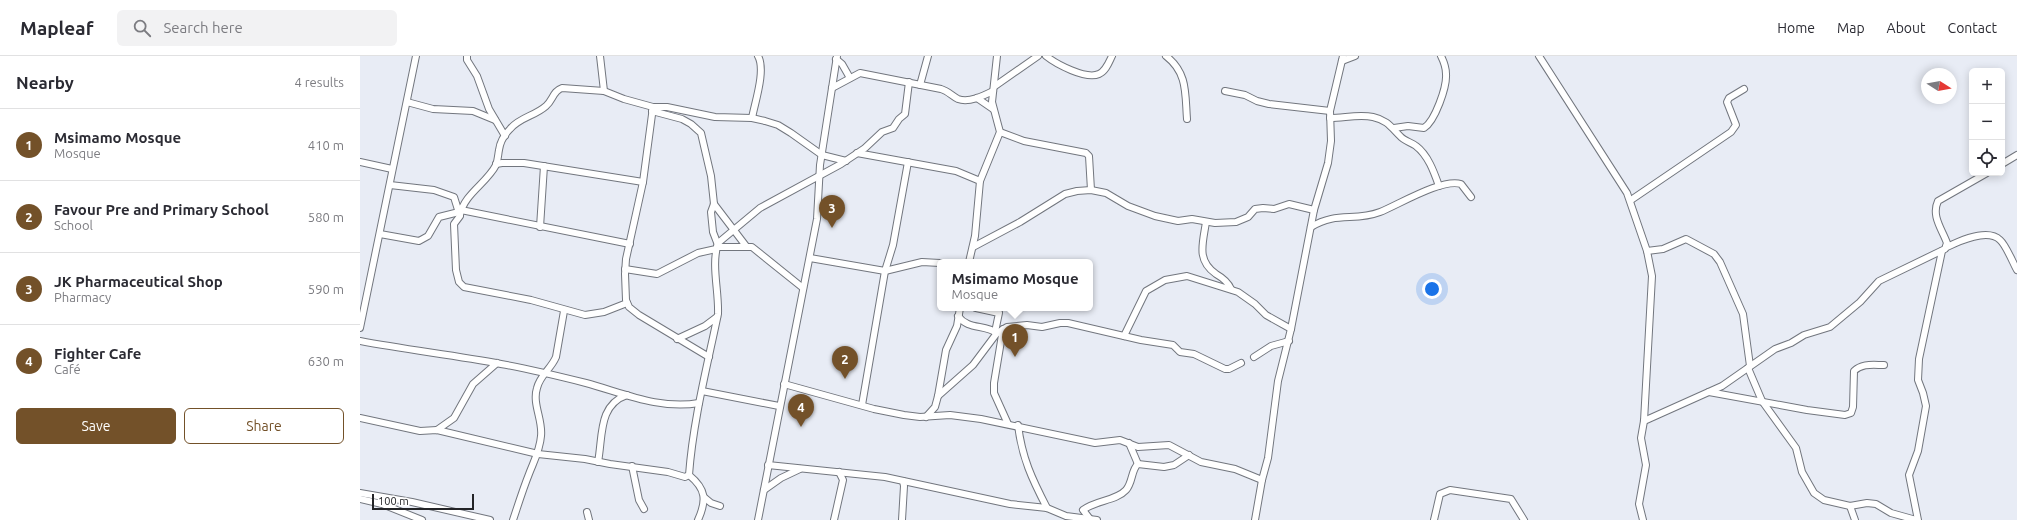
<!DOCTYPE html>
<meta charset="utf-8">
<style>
:root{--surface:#fff;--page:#f2f2f3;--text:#2b2b33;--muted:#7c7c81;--line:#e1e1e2;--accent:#735129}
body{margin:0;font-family:Ubuntu,sans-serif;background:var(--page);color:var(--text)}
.controls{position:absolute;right:12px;top:12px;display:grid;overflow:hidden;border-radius:6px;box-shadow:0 2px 10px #0003}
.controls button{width:36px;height:36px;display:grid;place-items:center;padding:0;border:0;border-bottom:1px solid var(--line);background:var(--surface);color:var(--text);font:20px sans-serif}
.compass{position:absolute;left:1561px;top:12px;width:36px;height:36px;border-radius:50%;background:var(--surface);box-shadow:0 2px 10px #0003;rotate:101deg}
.scale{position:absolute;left:12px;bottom:10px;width:102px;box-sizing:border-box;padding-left:4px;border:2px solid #232427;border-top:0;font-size:11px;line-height:14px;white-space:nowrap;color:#232427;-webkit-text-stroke:3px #fff;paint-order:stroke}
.you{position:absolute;left:1072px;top:233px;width:14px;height:14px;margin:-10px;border:3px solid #fff;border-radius:50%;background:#1a73e8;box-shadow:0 0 0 6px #1a73e833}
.badge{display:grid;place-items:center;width:26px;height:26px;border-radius:50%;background:var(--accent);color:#fff;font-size:13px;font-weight:700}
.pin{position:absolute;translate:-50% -33px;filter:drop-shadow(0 1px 2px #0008)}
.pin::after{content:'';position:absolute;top:21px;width:14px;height:12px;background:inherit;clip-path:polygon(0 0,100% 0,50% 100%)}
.popup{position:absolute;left:577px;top:203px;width:156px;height:52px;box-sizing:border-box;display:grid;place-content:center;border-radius:6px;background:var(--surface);filter:drop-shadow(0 1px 3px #0005);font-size:13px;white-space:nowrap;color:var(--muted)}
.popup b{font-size:15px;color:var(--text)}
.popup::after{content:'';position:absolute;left:50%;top:100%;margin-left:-8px;border:8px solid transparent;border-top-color:var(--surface)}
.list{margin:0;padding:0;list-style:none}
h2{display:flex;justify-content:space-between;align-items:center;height:52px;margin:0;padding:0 16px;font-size:17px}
h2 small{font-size:13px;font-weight:400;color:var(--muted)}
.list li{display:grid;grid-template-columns:26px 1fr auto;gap:12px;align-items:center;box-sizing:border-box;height:72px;padding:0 16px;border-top:1px solid var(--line)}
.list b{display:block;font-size:15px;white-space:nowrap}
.list p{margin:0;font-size:13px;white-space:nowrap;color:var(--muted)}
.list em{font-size:13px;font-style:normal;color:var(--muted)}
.actions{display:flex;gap:8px;padding:12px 16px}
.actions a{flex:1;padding:9px 0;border:1px solid var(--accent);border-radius:6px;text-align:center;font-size:14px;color:var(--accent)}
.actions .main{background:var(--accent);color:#fff}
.icon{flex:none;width:22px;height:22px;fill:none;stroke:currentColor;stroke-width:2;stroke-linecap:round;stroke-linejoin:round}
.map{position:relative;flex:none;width:1657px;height:464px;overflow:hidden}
header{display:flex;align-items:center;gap:24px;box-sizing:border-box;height:56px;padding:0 20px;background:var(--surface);border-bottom:1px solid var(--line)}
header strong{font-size:19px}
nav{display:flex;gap:22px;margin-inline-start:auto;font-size:14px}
.search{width:280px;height:36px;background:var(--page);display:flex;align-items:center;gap:10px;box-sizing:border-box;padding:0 14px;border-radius:6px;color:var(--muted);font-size:15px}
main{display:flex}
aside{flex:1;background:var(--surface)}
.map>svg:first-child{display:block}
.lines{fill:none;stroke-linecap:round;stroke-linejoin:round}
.street-casing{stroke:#72767e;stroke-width:8}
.street{stroke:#fff;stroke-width:6}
</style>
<header>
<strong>Mapleaf</strong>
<div class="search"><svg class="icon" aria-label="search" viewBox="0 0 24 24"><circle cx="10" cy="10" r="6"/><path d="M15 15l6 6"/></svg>Search here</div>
<nav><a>Home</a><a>Map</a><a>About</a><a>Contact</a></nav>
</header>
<main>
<aside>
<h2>Nearby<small>4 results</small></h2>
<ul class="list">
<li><span class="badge">1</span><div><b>Msimamo Mosque</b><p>Mosque</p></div><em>410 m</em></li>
<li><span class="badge">2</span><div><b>Favour Pre and Primary School</b><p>School</p></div><em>580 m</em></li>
<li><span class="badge">3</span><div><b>JK Pharmaceutical Shop</b><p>Pharmacy</p></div><em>590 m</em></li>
<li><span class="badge">4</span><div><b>Fighter Cafe</b><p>Café</p></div><em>630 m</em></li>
</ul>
<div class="actions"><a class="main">Save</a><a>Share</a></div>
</aside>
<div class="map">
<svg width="1657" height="464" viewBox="0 0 1657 464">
<rect width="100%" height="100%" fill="#e8ecf5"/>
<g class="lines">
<!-- street casing -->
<g class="street-casing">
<g id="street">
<path d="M107,0V4L117,20L129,53L145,80"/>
<path d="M240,0L244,35L264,43L293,51H307L355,61L392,62L405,65L418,69L431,77L462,99L486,105"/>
<path d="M686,0C696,8 726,24 739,18C746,15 749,6 752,0"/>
<path d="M806,0C828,17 825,38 827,63"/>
<path d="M1179,0L1267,137L1287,195L1292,220L1284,365L1281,382L1286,409L1279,448L1283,464"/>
<path d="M476,3L482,8L490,22"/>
<path d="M982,5L995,0"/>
<path d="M560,29L568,0"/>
<path d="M635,30L678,0"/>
<path d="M472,32L500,17L581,33C588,35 592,40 598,43C609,47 623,40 633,35"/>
<path d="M865,35L885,39L897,45L909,48L970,55"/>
<path d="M617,42L633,53"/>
<path d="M47,46L73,53L113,55L135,64"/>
<path d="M293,51L283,126L266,203L265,218L266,244L269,251L279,259L349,301"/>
<path d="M292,55L322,63L331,68L341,77L351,120L354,148L351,156L353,176L358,189"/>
<path d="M392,62C395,46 406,14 398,0"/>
<path d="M970,62C984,62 999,58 1013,61C1027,64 1031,71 1040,80C1044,85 1051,86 1056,90C1068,99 1074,116 1079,130"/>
<path d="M1034,72L1048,70L1064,72C1075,65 1087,31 1086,18C1086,12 1084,6 1081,0"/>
<path d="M640,76L664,85L726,97L729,100L731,134"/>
<path d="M497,97L596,115L620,125"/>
<path d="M0,106L32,113"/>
<path d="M136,108L142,107H164L283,126"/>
<path d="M1642,108L1657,99"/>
<path d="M30,129L74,134L94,141L100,160L94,168L96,214L99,226L104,231L171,244L225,259L244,256L267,247"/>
<path d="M1271,144L1371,76L1376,69L1367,46L1369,42L1384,33"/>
<path d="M354,148L386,190"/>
<path d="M101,154L270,188"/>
<path d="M100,159C104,138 127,127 136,109C138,104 138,99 139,94C140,86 145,78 150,73C160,61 175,60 186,50C193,44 193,35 202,32L244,35"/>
<path d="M846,166C843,187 836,204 856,218C863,222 868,226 871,233"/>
<path d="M180,171L184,110"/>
<path d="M951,171C977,155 994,166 1020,156C1038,149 1082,122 1101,128L1111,141"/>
<path d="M20,178L59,185L68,180L79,161L99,156"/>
<path d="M357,191H392L443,232"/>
<path d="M613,191L660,166L705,138L717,135L731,134L746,137L768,150L795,160L818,165L832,163L855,167L876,166L888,161L895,153L903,152L914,153L929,148L954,154"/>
<path d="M1587,191C1599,185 1628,172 1640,184C1646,189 1653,207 1657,214"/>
<path d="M1287,195L1303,193L1326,183L1354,198L1360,206L1383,258L1390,310"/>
<path d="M450,202L525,215L562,206L580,207"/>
<path d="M609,206L615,180L620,125L640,76L632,46L637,0"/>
<path d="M265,213L297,218L338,197L356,193"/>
<path d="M616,252L639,257L635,276"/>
<path d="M598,260C608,274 624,268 637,277"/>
<path d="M0,272L56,0"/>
<path d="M643,273L634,327V337L648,368"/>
<path d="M764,280L786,235L805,224L827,220L878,236L895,248L906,259L931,273"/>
<path d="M317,283L345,270L357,261"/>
<path d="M0,285C47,294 94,299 141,308C169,313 198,320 226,327C263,337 300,354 339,347"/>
<path d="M894,301L911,290L929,285"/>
<path d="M1388,312L1402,345L1436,392L1442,416L1454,437L1464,444L1490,450L1507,447L1516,448L1531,457L1556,464"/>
<path d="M424,328L514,353L544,359L560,361L590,359L621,363L735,387L760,384L778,391L809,389L841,406L875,413L902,424"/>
<path d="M342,335L419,350"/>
<path d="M1349,336L1447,354L1485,359L1491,357L1493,351L1494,315C1502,307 1513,309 1524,309"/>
<path d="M578,340L613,309L637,277L647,271L667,269L682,271L700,267H708L781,284L813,289L820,296L834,298L865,313H869L881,307"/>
<path d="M502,349L525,215L533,189L548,106"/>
<path d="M566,361L575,351L578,340L586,294L597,270L600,252"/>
<path d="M0,362L60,375L77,374L178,398L225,403L250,408L308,416L325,421L329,419"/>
<path d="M1284,365L1362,330L1415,293L1431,287L1444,279L1470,271L1500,246L1519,225L1585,193L1587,187C1582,173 1571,160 1578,145L1627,117"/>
<path d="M658,369C662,402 672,423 687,452"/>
<path d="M77,374L94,362L113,328L137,307"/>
<path d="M769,387L778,408"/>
<path d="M238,406C243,380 238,349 267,339"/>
<path d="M408,409L525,421L650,448L687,452L706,460L737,464"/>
<path d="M272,410L279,444L284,453"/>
<path d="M404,434L421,422L440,413"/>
<path d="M0,437L52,446L130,464"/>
<path d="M345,442L351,447L360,450"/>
<path d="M0,443L22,448L62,464"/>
<path d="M1490,450L1495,464"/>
<path d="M227,456L229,464"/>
<path d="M730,463L723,454C736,444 756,445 766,434C773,426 771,414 778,408L804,411L814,409L829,399"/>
<path d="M153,464C158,449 163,433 169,418C174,405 180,394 181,380C183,364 172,348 177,332C180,319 191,313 196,301L204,255"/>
<path d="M338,464C347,444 346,433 329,419C333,365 347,311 358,258C359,235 351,209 358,187L400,152L481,108L505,92L522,76L533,72L539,63L545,58L549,26"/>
<path d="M398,464L457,163L460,109L477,0"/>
<path d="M474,464L483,424L479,416"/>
<path d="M542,464L544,430L543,425"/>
<path d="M895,464L902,424L908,402L918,325L931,273L954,154L968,107L971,85L970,55L983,0"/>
<path d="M1074,464L1080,438L1090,434L1151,443L1164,464"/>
<path d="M1558,464L1549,419L1558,395L1566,350L1563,337L1558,324L1559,303L1582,195"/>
</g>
</g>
<!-- street -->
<use href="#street" class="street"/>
</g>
</svg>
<div class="controls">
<button>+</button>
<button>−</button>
<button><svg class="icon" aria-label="locate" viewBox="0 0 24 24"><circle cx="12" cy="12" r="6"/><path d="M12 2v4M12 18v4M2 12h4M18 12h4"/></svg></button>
</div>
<svg class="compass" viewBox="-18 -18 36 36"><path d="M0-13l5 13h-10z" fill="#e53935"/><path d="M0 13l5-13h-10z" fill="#7c7c81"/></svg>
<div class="scale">100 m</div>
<div class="you"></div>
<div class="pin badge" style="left:655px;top:301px">1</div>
<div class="popup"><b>Msimamo Mosque</b>Mosque</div>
<div class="pin badge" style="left:485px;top:323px">2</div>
<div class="pin badge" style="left:472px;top:172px">3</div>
<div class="pin badge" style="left:441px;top:371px">4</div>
</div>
</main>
